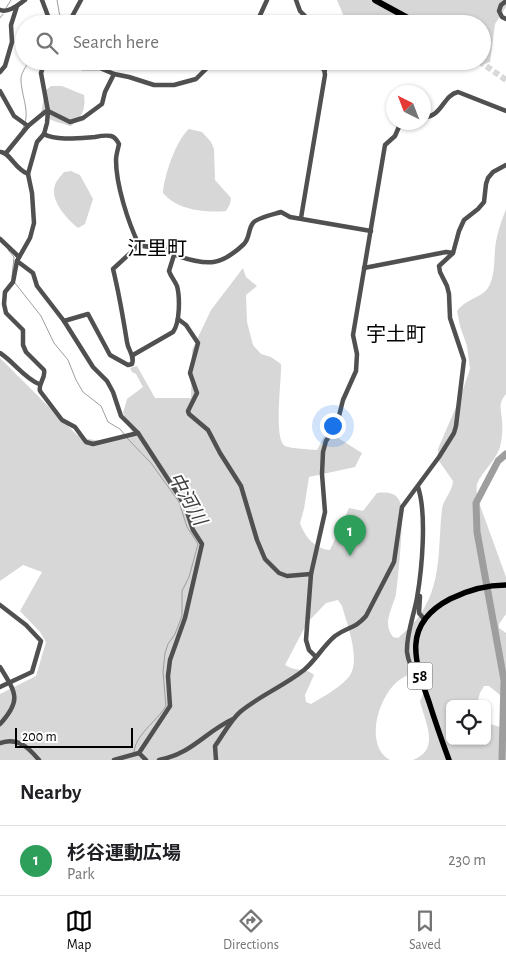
<!DOCTYPE html>
<meta charset="utf-8">
<style>
:root{--surface:#fff;--page:#f2f2f2;--text:#202124;--muted:#757577;--line:#e0e0e0;--accent:#000}
body{margin:0;font-family:"Alegreya Sans","Noto Sans JP",sans-serif;background:var(--page);color:var(--text)}
.controls{position:absolute;right:15px;bottom:15px;display:grid;overflow:hidden;border-radius:8px;box-shadow:0 1px 4px #0004}
.controls button{width:45px;height:45px;display:grid;place-items:center;padding:0;border:0;border-bottom:1px solid var(--line);background:var(--surface);color:var(--text);font:25px sans-serif}
.compass{position:absolute;left:386px;top:85px;width:45px;height:45px;border-radius:50%;background:var(--surface);box-shadow:0 1px 4px #0004;rotate:318deg}
.scale{position:absolute;left:15px;bottom:12px;width:118px;box-sizing:border-box;padding-left:5px;border:2px solid #000;border-top:0;font-size:14px;line-height:18px;white-space:nowrap;color:#000;-webkit-text-stroke:4px #fff;paint-order:stroke}
.you{position:absolute;left:332px;top:425px;width:18px;height:18px;margin:-12px;border:4px solid #fff;border-radius:50%;background:#1a73e8;box-shadow:0 0 0 8px #1a73e833}
.badge{display:grid;place-items:center;width:32px;height:32px;border-radius:50%;background:var(--accent);color:#fff;font-size:16px;font-weight:700}
.pin{position:absolute;translate:-50% -41px;filter:drop-shadow(0 1px 2px #0008)}
.pin::after{content:'';position:absolute;top:26px;width:18px;height:15px;background:inherit;clip-path:polygon(0 0,100% 0,50% 100%)}
.list{margin:0;padding:0;list-style:none}
h2{display:flex;justify-content:space-between;align-items:center;height:65px;margin:0;padding:0 20px;font-size:21px}
h2 small{font-size:16px;font-weight:400;color:var(--muted)}
.list li{display:grid;grid-template-columns:32px 1fr auto;gap:15px;align-items:center;box-sizing:border-box;height:70px;padding:0 20px;border-top:1px solid var(--line)}
.list b{display:block;font-size:19px;white-space:nowrap}
.list p{margin:0;font-size:16px;white-space:nowrap;color:var(--muted)}
.list em{font-size:16px;font-style:normal;color:var(--muted)}
.icon{flex:none;width:28px;height:28px;fill:none;stroke:currentColor;stroke-width:2;stroke-linecap:round;stroke-linejoin:round}
.map{position:relative;flex:none;width:506px;height:760px;overflow:hidden}
.search{position:absolute;background:var(--surface);box-shadow:0 1px 4px #0004;left:15px;right:15px;top:15px;height:55px;display:flex;align-items:center;gap:12px;box-sizing:border-box;padding:0 18px;border-radius:28px;color:var(--muted);font-size:19px}
.sheet{height:135px;background:var(--surface)}
nav{display:flex;justify-content:space-around;align-items:center;box-sizing:border-box;height:70px;border-top:1px solid var(--line);background:var(--surface);font-size:14px;color:var(--muted)}
nav a{display:grid;justify-items:center;gap:2px}
nav .on{color:var(--accent)}
.map>svg:first-child{display:block}
.green{fill:#d7d7d7;fill-rule:evenodd}
.lines{fill:none;stroke-linecap:round;stroke-linejoin:round}
.stream{stroke:#9e9e9e;stroke-width:1}
.river{stroke:#9e9e9e;stroke-width:7}
.highway-tunnel{stroke:#d9d9d9;stroke-width:6;stroke-dasharray:6 3;stroke-linecap:butt}
.minor{stroke:#505050;stroke-width:4.5}
.major{stroke:#000;stroke-width:5.5}
.highway{stroke:#000;stroke-width:6}
.labels{text-anchor:middle;dominant-baseline:central;stroke-width:4;stroke-linejoin:round;paint-order:stroke}
.shield{fill:#fff;stroke:#4c4c4c;stroke-width:1}
.shield-label{font-size:16px;font-weight:bold;fill:#000}
.water-label{font-size:19px;font-style:italic;fill:#3f3f3f;stroke:#fff}
.quarter-label{font-size:20px;fill:#000;stroke:#fff}
</style>
<div class="map">
<svg width="506" height="760" viewBox="0 0 506 760">
<rect width="100%" height="100%" fill="#fff"/>
<!-- green -->
<g class="green">
<path d="M337,0H506V7L495,24L490,62C473,70 448,65 430,61H482V24H347Z"/>
<path d="M51,86H62L84,95C86,109 82,117 71,126C61,123 49,121 41,113L45,91Z"/>
<path d="M189,129L202,132L211,142L214,149L215,180L231,198L230,204L226,211C205,213 177,210 163,193C164,176 176,140 189,129Z"/>
<path d="M71,171L80,175L93,199L85,224L78,228C68,220 49,200 55,185C56,181 61,176 64,172Z"/>
<path d="M506,209V394C498,403 501,409 502,420C503,428 502,440 500,447C496,461 482,471 477,484C476,489 477,495 478,500L506,577V614L499,624V628L506,633V700L489,686H484L480,693L477,704H450V741H487V723L506,729V760H413C441,749 425,723 420,701L425,690L427,680L423,675C418,676 409,674 404,677C380,689 362,745 390,760H0V694L36,676L46,642L40,632L20,611L42,572L23,565L0,581V358L77,435C93,442 118,445 132,432L123,413L127,399L143,387L136,374L132,372L130,368L137,366L155,398H191L192,350L211,310L243,268L246,277L257,286L246,295L247,322L253,345L261,354L271,357L281,364C282,378 273,439 285,446C292,449 309,449 317,450L327,431L362,453L355,467L309,477L304,509L300,523C305,537 315,549 330,550L349,508L363,511L377,493C386,492 396,492 400,502C405,512 398,580 396,594C394,603 388,614 388,623C388,629 390,633 393,637L398,638C407,630 417,621 423,610C442,580 438,543 442,509C443,499 452,493 453,481L439,461L438,449L461,395L470,369L467,346L460,326L457,311C467,298 481,298 488,288C495,276 494,263 495,250C496,236 501,222 506,209ZM338,600L342,606C347,625 363,663 347,679C337,689 323,697 311,704L306,702L305,695L314,675C305,667 295,672 285,665L307,623L326,603Z"/>
</g>
<g class="lines">
<!-- stream -->
<g class="stream">
<path d="M6,8L11,0"/>
<path d="M0,18L3,14"/>
<path d="M53,22L60,17L57,0"/>
<path d="M22,130C32,113 21,97 21,79C21,73 26,67 29,61"/>
<path d="M8,250L14,257L12,277"/>
<path d="M15,283L41,316L54,343L68,360L76,380L83,392L101,406L108,422L120,429L125,435"/>
<path d="M127,438L151,463L179,502L187,527L198,544L189,577L182,591V616L175,634L168,644L165,653L163,672L166,706C157,721 135,735 134,752"/>
</g>
<!-- river -->
<path class="river" d="M502,760L504,680L477,532L476,503L498,461L506,454"/>
<!-- highway-tunnel -->
<path class="highway-tunnel" d="M479,61L506,80"/>
<!-- minor -->
<g class="minor">
<path d="M42,0L51,24"/>
<path d="M296,0L300,11L313,24"/>
<path d="M506,1L501,5L499,11L502,17L506,19"/>
<path d="M0,10C9,13 18,5 25,0"/>
<path d="M68,24L81,0"/>
<path d="M256,24L267,0"/>
<path d="M45,61L41,73L48,111L47,123L44,134L37,142L28,174L32,193L34,223L30,238L17,261L13,282L5,292L4,304L6,313L23,330V345L26,352L44,370C46,378 38,383 40,391L62,420L75,427L86,442L93,444L138,433"/>
<path d="M75,61L82,68H100L114,74L129,77L154,85H174L196,79L214,61"/>
<path d="M310,61L325,70"/>
<path d="M0,72L5,66L12,42L11,25L17,6"/>
<path d="M0,91L14,116L28,126"/>
<path d="M424,117C442,117 443,95 458,92L506,111"/>
<path d="M44,134C56,141 80,138 95,137C100,136 106,135 111,136C115,137 117,140 119,144C118,149 116,155 116,160C116,185 128,222 139,245C148,248 159,246 169,250C173,251 173,254 178,256C208,266 221,266 244,244C250,238 248,229 253,223C256,218 275,214 281,212L290,217L371,231"/>
<path d="M1,152C10,153 15,169 28,174"/>
<path d="M6,153L28,126L45,112L48,111L70,122L83,118L102,104L105,92L114,74"/>
<path d="M301,218L325,75L323,61"/>
<path d="M0,239L19,257"/>
<path d="M17,261L33,273L37,286L64,321L93,367L107,381L113,392L121,416L138,433L179,496L185,506L193,530L202,544L185,618L170,660L168,676L170,706L139,753L114,760"/>
<path d="M364,268L446,252L453,253"/>
<path d="M178,319L186,325L198,343L190,373L197,393L188,411L189,414L208,430L220,453L241,486L257,540L265,559L279,573L287,576L311,574"/>
<path d="M64,321L88,314L110,355L128,365L132,364C135,355 128,351 127,342C123,317 119,293 113,269L139,245"/>
<path d="M0,353C14,362 24,378 39,384"/>
<path d="M133,355L173,332C180,323 180,297 177,286C175,281 171,277 169,271L174,255"/>
<path d="M418,487C427,514 422,569 417,598C414,615 406,635 407,652C408,660 412,671 417,677H420"/>
<path d="M420,596L419,613L425,620"/>
<path d="M0,605L26,625L41,641L32,672L0,687"/>
<path d="M316,657L309,650L306,640L311,574L325,512L322,474L323,452L326,441L337,424L343,400L356,371L357,354L353,335L385,145L395,136L401,122"/>
<path d="M0,667C16,693 22,700 0,724"/>
<path d="M0,743C18,737 28,747 39,760"/>
<path d="M139,753L146,760"/>
<path d="M159,760C193,753 205,732 233,719"/>
<path d="M216,760L215,746C223,735 230,721 240,712C259,696 284,686 304,670C316,660 323,646 335,636C347,627 355,629 366,616L394,562L402,507L439,457L454,433L456,426L464,360L450,318L449,294L447,286L440,272L439,266L453,253L459,231L464,220L478,209L484,202L486,184L488,178L493,172L506,165"/>
</g>
<!-- major -->
<path class="major" d="M449,760C442,741 435,721 429,702C414,660 402,624 450,599C468,590 486,585 506,585"/>
<!-- highway -->
<path class="highway" d="M375,0L417,23"/>
</g>
<g class="labels">
<!-- shield labels -->
<rect class="shield" x="407.5" y="662.5" width="25" height="27" rx="4"/>
<g class="shield-label">
<text x="420" y="676">58</text>
</g>
<!-- water labels -->
<g class="water-label">
<text transform="translate(187 499) rotate(61)">中河川</text>
</g>
<!-- quarter labels -->
<g class="quarter-label">
<text x="157" y="249">江里町</text>
<text x="396" y="335">宇土町</text>
</g>
</g>
</svg>
<div class="controls">
<button><svg class="icon" aria-label="locate" viewBox="0 0 24 24"><circle cx="12" cy="12" r="6"/><path d="M12 2v4M12 18v4M2 12h4M18 12h4"/></svg></button>
</div>
<svg class="compass" viewBox="-18 -18 36 36"><path d="M0-13l5 13h-10z" fill="#e53935"/><path d="M0 13l5-13h-10z" fill="#757577"/></svg>
<div class="scale">200 m</div>
<div class="you"></div>
<div class="pin badge" style="left:350px;top:556px;background:#2e9e5b">1</div>
<div class="search"><svg class="icon" aria-label="search" viewBox="0 0 24 24"><circle cx="10" cy="10" r="6"/><path d="M15 15l6 6"/></svg>Search here</div>
</div>
<section class="sheet">
<h2>Nearby<small></small></h2>
<ul class="list">
<li><span class="badge" style="background:#2e9e5b">1</span><div><b>杉谷運動広場</b><p>Park</p></div><em>230 m</em></li>
</ul>
</section>
<nav>
<a class="on"><svg class="icon" aria-label="map" viewBox="0 0 24 24"><path d="M3 6l6-2 6 2 6-2v14l-6 2-6-2-6 2zM9 4v14M15 6v14"/></svg>Map</a>
<a><svg class="icon" aria-label="directions" viewBox="0 0 24 24"><path d="M12 3l9 9-9 9-9-9zM9 14v-3h6M13 9l2 2-2 2"/></svg>Directions</a>
<a><svg class="icon" aria-label="saved" viewBox="0 0 24 24"><path d="M7 4h10v16l-5-4-5 4z"/></svg>Saved</a>
</nav>
